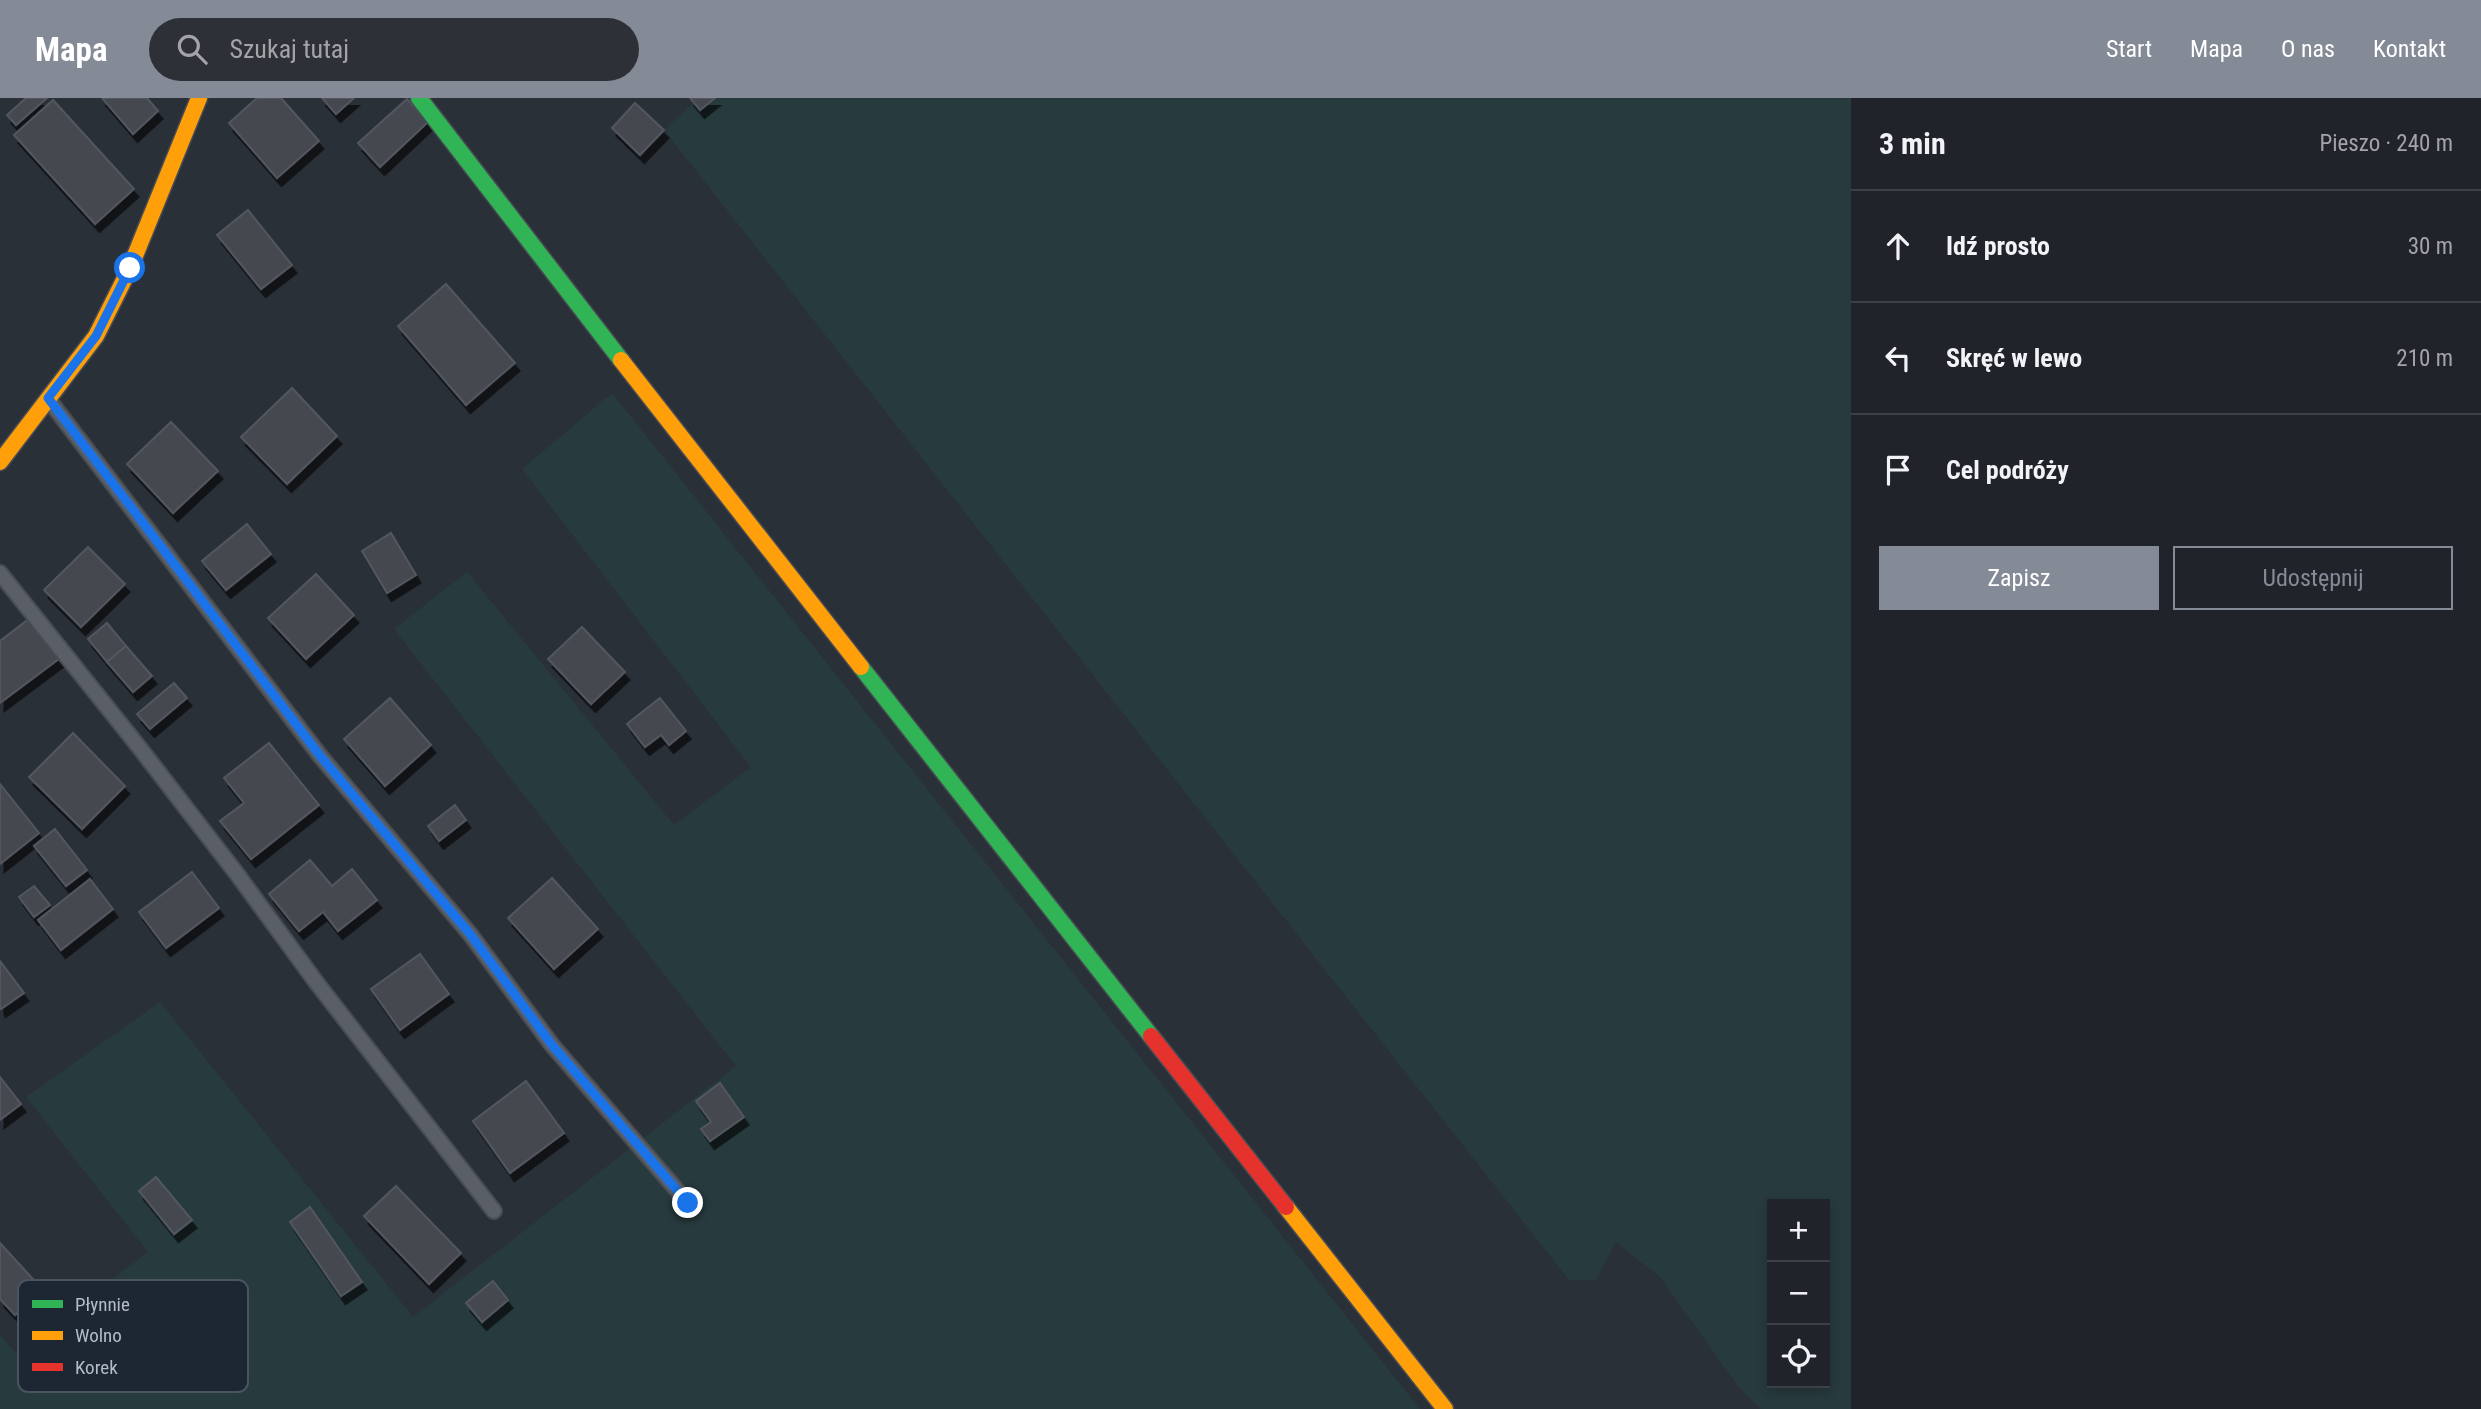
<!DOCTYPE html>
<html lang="pl">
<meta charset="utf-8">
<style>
:root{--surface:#20242a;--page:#2d3036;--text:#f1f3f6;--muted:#a2a4a8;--line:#3d4147;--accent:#848b96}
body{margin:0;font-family:"Roboto Condensed",sans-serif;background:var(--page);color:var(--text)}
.controls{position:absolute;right:21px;bottom:21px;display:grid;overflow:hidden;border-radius:0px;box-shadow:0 4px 10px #0003}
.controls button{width:63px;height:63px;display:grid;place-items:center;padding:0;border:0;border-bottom:2px solid var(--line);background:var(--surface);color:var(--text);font:35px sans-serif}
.stop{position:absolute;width:21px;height:21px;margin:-16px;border:5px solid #1a73e8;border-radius:50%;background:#fff}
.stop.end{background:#1a73e8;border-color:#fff;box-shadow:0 2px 7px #0008}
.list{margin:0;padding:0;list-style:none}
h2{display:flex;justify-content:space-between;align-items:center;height:91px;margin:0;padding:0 28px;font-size:30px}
h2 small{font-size:23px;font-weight:400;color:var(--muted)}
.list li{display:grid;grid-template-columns:46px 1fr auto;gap:21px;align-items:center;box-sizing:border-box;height:112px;padding:0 28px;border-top:2px solid var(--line)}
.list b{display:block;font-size:26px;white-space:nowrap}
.list em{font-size:23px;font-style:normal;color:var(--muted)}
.actions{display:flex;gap:14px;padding:21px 28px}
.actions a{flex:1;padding:16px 0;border:2px solid var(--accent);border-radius:0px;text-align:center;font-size:24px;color:var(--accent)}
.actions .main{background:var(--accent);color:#fff}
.icon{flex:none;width:38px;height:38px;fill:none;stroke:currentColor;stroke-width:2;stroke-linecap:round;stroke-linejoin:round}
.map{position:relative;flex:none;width:1851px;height:1311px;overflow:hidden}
header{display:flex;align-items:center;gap:42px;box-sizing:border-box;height:98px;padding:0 35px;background:var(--accent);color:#fff}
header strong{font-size:33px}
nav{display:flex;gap:38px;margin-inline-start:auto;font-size:24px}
.search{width:490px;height:63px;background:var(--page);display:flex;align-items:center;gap:18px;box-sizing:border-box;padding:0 24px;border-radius:38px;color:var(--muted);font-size:26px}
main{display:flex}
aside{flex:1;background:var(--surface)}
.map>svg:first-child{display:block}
.green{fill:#273a3e;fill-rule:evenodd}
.building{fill:#444950;stroke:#52575f;stroke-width:2;filter:url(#shadow)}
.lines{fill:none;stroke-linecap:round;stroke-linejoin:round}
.lane-casing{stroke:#484c53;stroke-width:18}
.fast-casing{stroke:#484c53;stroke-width:19}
.slow-casing{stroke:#484c53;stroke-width:19}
.jam-casing{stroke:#484c53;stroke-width:19}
.lane{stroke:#5a5e66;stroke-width:14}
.fast{stroke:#30b455;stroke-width:16}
.slow{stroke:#ff9f0a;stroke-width:16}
.jam{stroke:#e5322d;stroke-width:16}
.route{stroke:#1a73e8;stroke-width:9}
.key{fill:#1d2633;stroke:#4a5360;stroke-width:2}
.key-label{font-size:19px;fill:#b4bcc9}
</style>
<header>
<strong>Mapa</strong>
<div class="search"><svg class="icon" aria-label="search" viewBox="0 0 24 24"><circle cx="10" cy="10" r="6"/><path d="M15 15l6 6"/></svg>Szukaj tutaj</div>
<nav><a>Start</a><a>Mapa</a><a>O nas</a><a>Kontakt</a></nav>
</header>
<main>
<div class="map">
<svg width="1851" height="1311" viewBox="0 0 1851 1311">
<defs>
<filter id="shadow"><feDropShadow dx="4.5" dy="8" stdDeviation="0" flood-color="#0009"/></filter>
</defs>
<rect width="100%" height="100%" fill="#2a3038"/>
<!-- green -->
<g class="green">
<path d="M699,0H1851V1311H1761L1738,1288L1660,1179L1616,1144L1596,1182H1569L664,32ZM1772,1106H1825V1285H1772Z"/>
<path d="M612,295L1420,1311H0V1237L16,1255L148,1154L26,999L160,904L413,1219L736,968L394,531L467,474L674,727L751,669L522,371Z"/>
</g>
<!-- building -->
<g class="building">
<path d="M26,0H47L16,27L7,17Z"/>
<path d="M102,0H147L158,13L133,36Z"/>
<path d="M257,0H281L319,43L277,80L229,25Z"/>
<path d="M322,0H354L336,16Z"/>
<path d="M690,0H715L700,12Z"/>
<path d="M407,1L428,24L380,69L358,45Z"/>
<path d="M53,2L134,91L95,126L14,37Z"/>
<path d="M635,5L664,32L640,57L612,30Z"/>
<path d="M248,112L292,167L261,191L217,137Z"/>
<path d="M446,186L515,265L466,307L398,228Z"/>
<path d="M292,290L337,338L287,386L241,339Z"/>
<path d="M171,324L218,373L173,415L127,366Z"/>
<path d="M247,426L271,456L226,492L202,463Z"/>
<path d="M391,435L416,477L387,495L362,453Z"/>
<path d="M88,449L125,486L81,529L44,492Z"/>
<path d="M316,476L354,517L306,561L268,520Z"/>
<path d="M30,520L60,560L0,605V543Z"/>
<path d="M107,525L126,548L107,564L88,541Z"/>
<path d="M582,529L625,574L591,606L548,561Z"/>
<path d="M126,548L152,578L133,594L107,564Z"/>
<path d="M174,585L187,600L150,631L137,616Z"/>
<path d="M390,600L431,647L385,688L344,641Z"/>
<path d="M660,600L686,633L669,647L661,637L645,649L627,626Z"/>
<path d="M73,635L125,688L82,731L29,679Z"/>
<path d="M269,645L319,707L251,761L220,723L244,705L224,680Z"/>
<path d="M0,686L39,735L0,766Z"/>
<path d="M455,707L466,722L439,743L428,728Z"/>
<path d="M55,731L87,772L66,788L34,748Z"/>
<path d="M310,762L332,788L352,771L377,802L338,833L323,814L299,833L269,796Z"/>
<path d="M192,774L219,810L166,850L139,814Z"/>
<path d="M552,780L598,831L554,871L508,820Z"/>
<path d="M90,781L113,811L61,852L38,822Z"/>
<path d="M34,788L50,807L34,819L19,799Z"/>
<path d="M420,856L449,896L400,932L371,891Z"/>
<path d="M0,863L24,895L1,911L0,909Z"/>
<path d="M0,979L21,1006L0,1022Z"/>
<path d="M526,983L564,1035L510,1075L473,1023Z"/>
<path d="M720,985L744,1019L710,1043L701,1031L711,1024L696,1003Z"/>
<path d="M156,1079L192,1122L174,1136L139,1093Z"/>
<path d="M396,1088L461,1155L429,1186L364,1118Z"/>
<path d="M310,1109L362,1184L341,1198L290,1124Z"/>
<path d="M0,1145L43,1192L15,1217L0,1201Z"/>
<path d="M493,1183L508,1202L482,1224L466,1205Z"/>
</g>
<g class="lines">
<!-- lane casing -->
<g class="lane-casing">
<g id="lane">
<path d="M49,302L321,659L470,836L552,947L688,1105"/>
<path d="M0,475L139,649L237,776L316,884L494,1113"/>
</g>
</g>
<!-- fast casing -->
<g class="fast-casing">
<g id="fast">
<path d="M419,0L621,262"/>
<path d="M861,569L1151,938"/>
</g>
</g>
<!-- slow casing -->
<g class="slow-casing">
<g id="slow">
<path d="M621,262L861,569"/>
<path d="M0,364L96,238L130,170L199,0"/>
<path d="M1286,1109L1445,1311"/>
</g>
</g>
<!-- jam casing -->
<g class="jam-casing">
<path id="jam" d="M1151,938L1286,1109"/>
</g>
<!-- lane -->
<use href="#lane" class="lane"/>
<!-- fast -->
<use href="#fast" class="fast"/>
<!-- slow -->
<use href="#slow" class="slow"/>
<!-- jam -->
<use href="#jam" class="jam"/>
</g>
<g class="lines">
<!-- route -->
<path class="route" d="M130,170L96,238L48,300L321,659L470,836L552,947L688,1105"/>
</g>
<!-- legend -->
<rect x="18" y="1182" width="230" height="112" rx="10" class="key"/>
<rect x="32" y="1202" width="31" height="8" fill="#30b455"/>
<rect x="32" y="1233" width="31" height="9" fill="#ff9f0a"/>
<rect x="32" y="1265" width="31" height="8" fill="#e5322d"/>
<g class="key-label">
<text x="75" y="1213">Płynnie</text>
<text x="75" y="1244">Wolno</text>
<text x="75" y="1276">Korek</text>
</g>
</svg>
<div class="controls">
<button>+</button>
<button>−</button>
<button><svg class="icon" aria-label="locate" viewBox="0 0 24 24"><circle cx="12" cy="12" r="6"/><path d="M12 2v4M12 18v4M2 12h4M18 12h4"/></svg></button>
</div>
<div class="stop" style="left:130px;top:170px"></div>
<div class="stop end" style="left:688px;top:1105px"></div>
</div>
<aside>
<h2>3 min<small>Pieszo · 240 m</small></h2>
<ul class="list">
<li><svg class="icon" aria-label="ahead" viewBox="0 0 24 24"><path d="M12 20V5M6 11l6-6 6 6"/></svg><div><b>Idź prosto</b></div><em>30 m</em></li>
<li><svg class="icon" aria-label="left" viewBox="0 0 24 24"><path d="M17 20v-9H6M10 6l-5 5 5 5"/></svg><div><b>Skręć w lewo</b></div><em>210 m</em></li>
<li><svg class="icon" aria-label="arrive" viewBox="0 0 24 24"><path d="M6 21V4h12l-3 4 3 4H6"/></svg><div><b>Cel podróży</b></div></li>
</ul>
<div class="actions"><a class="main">Zapisz</a><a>Udostępnij</a></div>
</aside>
</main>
